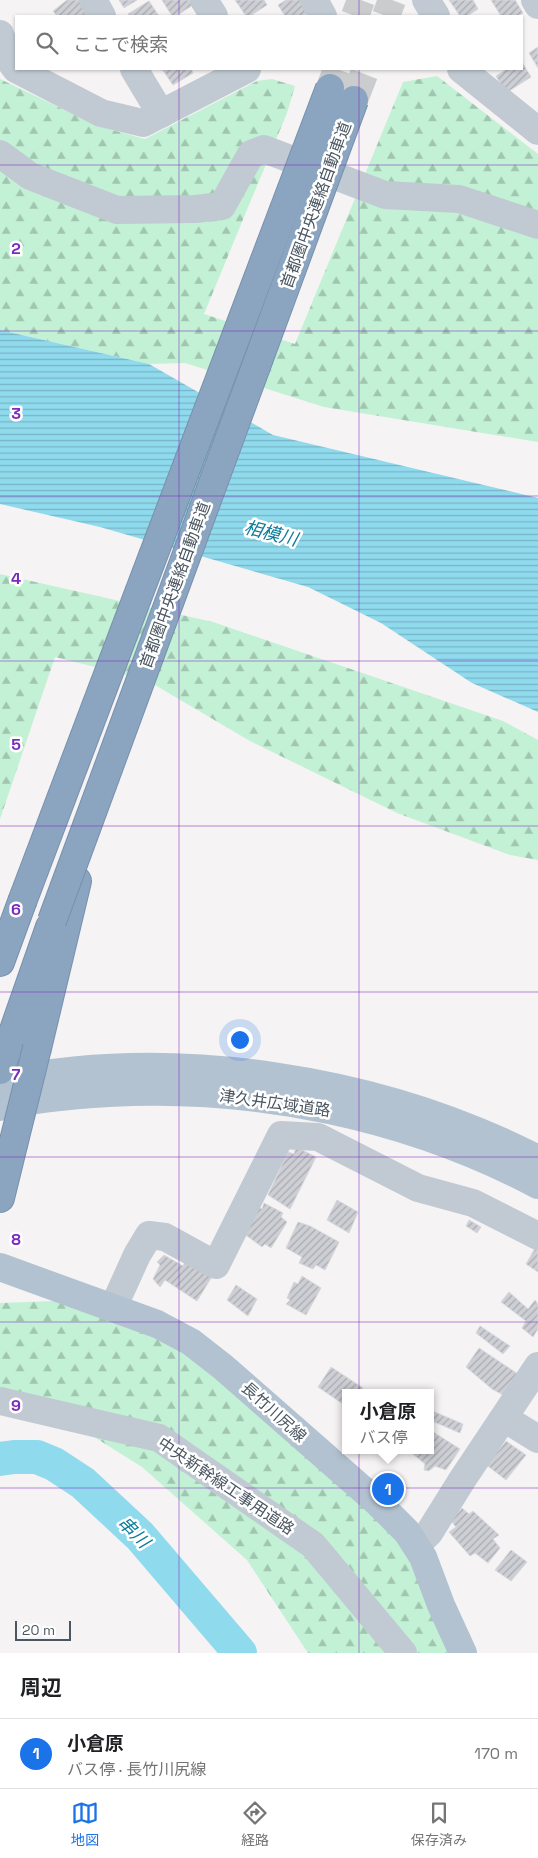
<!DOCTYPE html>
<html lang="ja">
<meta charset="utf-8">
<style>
:root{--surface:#fff;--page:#f2f2f2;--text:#202124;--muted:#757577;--line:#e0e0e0;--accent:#1a73e8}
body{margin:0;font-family:"Space Grotesk","Noto Sans JP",sans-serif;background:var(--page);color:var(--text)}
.scale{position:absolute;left:15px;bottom:12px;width:56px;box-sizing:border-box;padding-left:5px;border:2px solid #4a5661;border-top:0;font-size:14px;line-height:18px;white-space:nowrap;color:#4a5661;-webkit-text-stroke:4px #fff;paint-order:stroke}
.you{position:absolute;left:239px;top:1039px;width:18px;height:18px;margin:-12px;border:4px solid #fff;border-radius:50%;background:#1a73e8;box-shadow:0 0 0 8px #1a73e833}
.badge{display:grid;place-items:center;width:32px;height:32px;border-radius:50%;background:var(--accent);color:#fff;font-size:16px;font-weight:700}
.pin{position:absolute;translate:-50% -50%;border:2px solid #fff;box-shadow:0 1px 5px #0006}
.popup{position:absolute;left:342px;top:1389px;width:92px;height:65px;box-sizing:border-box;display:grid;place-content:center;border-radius:0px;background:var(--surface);filter:drop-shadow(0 1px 4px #0005);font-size:16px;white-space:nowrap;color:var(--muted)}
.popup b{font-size:19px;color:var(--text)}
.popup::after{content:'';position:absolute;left:50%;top:100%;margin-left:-10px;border:10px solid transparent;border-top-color:var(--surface)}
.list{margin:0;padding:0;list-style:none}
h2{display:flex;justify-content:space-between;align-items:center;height:65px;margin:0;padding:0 20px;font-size:21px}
h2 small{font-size:16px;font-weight:400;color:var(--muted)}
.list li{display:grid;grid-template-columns:32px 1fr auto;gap:15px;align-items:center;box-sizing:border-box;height:70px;padding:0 20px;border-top:1px solid var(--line)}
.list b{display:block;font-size:19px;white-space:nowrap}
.list p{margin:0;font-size:16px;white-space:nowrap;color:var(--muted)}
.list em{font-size:16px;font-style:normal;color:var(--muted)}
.icon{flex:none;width:28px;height:28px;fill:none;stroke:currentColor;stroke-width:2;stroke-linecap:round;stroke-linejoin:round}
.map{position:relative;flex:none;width:538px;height:1653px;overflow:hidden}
.search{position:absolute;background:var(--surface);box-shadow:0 1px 4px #0004;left:15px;right:15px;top:15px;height:55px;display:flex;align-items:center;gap:12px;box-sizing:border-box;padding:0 18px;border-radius:0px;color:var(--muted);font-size:19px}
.sheet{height:135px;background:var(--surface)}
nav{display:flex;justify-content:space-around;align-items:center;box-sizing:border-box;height:70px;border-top:1px solid var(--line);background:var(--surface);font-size:14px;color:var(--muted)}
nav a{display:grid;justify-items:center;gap:2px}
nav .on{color:var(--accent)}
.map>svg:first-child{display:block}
.forest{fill:url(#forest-firs)}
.water{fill:url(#water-rules)}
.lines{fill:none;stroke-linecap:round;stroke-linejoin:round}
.river{stroke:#90daee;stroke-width:34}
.building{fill:url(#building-hatch);stroke:#d7d9de}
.highway-tunnel{stroke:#caccce;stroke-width:28;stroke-dasharray:28 14;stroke-linecap:butt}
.highway-casing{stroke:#7690ad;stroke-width:30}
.minor{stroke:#c1cad2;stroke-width:28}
.major{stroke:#b3c2d1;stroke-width:28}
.highway{stroke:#8ba5c1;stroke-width:28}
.highway-bridge-casing{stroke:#7690ad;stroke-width:30;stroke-linecap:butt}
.highway-bridge{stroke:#8ba5c1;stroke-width:28}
.grid{fill:none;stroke:#7b2cbf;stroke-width:1;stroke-opacity:0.55}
.labels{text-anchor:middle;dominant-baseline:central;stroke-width:5;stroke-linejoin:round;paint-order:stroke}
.street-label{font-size:16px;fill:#4a5661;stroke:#fff}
.water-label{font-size:18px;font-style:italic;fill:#0c7c9b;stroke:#fff}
.grid-label{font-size:16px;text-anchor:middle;font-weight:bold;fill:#7b2cbf;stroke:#fff;stroke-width:5;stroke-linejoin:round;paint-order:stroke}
</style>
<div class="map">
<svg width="538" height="1653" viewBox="0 0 538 1653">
<defs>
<pattern id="forest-firs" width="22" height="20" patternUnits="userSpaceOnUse" patternTransform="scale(1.25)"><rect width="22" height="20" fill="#c3f1d5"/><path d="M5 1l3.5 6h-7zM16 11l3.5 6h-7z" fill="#a0c6b0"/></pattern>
<pattern id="water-rules" width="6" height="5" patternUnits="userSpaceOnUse" patternTransform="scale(1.25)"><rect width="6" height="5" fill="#90daee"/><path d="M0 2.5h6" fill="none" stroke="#78b4c4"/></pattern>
<pattern id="building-hatch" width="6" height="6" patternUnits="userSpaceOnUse" patternTransform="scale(1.25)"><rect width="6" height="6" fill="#cdcfd5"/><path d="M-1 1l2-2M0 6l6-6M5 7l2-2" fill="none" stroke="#a8abb0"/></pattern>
</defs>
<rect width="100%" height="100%" fill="#f5f3f3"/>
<!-- forest -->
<g class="forest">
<path d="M437,76L538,154V442L324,407L185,363L149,364L0,330V79L98,126L145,139L257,81L272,79L295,86L287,113L204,314L295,344L403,82Z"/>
<path d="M0,574L213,622L503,721L538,740V860L510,855L397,813L250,741L155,685L120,673L55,657L0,819Z"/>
<path d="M83,1300L196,1356L407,1545L455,1653H308L247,1560L142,1467L91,1435L0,1400V1303Z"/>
</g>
<!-- water -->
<path class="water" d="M0,330L149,364L273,435L538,498V712L472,683L381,623L308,587L100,527L0,504Z"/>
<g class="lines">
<!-- river -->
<path class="river" d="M0,1459L14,1457H37L54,1464L83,1483L140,1536L240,1653"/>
</g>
<!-- building -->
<g class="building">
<path d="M67,0H81L93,16H57L53,11Z"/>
<path d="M119,0H137L124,8Z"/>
<path d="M162,0H190L193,5L176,16H172Z"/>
<path d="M235,0H264L267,5L250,16H246Z"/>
<path d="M286,0H303L310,11L303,16H285L278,5Z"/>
<path d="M449,0H473L478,9L467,16H460Z"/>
<path d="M491,0H515L523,13L517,16H501Z"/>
<path d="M149,1L159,16H130L128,14Z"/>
<path d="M538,47V68L529,53Z"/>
<path d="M522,62L531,77L506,93L496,76L507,69H522Z"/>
<path d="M162,69H191L193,73L173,85Z"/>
<path d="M296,1147L316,1157L290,1209L268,1195L288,1152L294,1154Z"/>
<path d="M337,1200L358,1212L349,1233L327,1220Z"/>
<path d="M264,1203L283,1213L281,1217L287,1222L271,1248L265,1244L262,1247L243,1233L257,1206L262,1209Z"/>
<path d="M469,1220L481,1227L477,1233L466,1226Z"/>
<path d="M298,1222L310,1226L339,1242L325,1270L316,1265L313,1269L299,1263L302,1257L286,1248Z"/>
<path d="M537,1245H538V1272L526,1264Z"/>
<path d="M164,1255L183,1266L187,1259L213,1275L197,1301L165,1280L160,1287L153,1279L160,1265L157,1262Z"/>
<path d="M302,1276L321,1288L306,1315L286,1304L290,1300L287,1298L294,1282L298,1284Z"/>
<path d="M236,1285L257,1299L248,1316L227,1300Z"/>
<path d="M509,1292L528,1309L535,1300L538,1304V1329L533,1337L522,1328L526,1321L501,1302Z"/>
<path d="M480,1326L510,1346L503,1354L476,1333Z"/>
<path d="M479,1348L518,1374L505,1396L492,1389L466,1367Z"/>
<path d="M331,1367L363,1388L359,1393H346V1401L343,1404L318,1387Z"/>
<path d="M430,1410L463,1424L460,1433L430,1420Z"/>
<path d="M430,1430L460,1449L446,1470L435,1466L429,1471L424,1470L425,1464L408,1450H430Z"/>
<path d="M506,1441L526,1455L506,1480L484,1463L490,1461Z"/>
<path d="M462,1508L469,1514L473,1511L499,1535L493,1539L500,1548L488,1563L475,1553L470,1556L449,1532L456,1527L451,1521Z"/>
<path d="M511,1550L527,1562L511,1581L495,1570Z"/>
</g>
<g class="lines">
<!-- highway-tunnel -->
<g class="highway-tunnel">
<path d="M355,16L361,0"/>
<path d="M386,16L392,0"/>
<path d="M330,88L337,69"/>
<path d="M354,100L366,69"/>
</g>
<!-- highway casing -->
<g class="highway-casing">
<g id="highway">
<path d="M0,962L22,902"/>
<path d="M37,1048L77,881"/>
<path d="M6,1053L50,927"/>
<path d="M0,1198L13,1145"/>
</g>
</g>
<!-- minor -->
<g class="minor">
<path d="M93,0L102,16"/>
<path d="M204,0L214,16"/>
<path d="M314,0L323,16"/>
<path d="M426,0L436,16"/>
<path d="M535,0L538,5"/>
<path d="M0,34L10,61L16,69L101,113L143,123L247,69"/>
<path d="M134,69L161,114"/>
<path d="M461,69L538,131"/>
<path d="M0,154L30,176L117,210L195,209L222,206L251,154L264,149L385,195L459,199L538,225"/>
<path d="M113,1308L137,1255L149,1235L165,1237L216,1265L281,1135L318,1137L418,1188L473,1203L538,1236"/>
<path d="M0,1401L159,1438L313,1545L403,1653"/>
<path d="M504,1418L538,1439"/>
<path d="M416,1545L429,1533L462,1480L538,1366"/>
</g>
<!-- major -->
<g class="major">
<path d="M0,1082C173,1045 381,1078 538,1159"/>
<path d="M0,1107C36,1098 73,1095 109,1093C256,1085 407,1116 538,1185"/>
<path d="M0,1267L157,1324L191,1342L223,1367L377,1502L407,1532L423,1557L441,1605L463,1653"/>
</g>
<!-- highway -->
<use href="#highway" class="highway"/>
<!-- highway-bridge casing -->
<g class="highway-bridge-casing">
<g id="highway-bridge">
<path d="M22,902L330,88"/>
<path d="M52,921L354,100"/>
<path d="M0,1070L6,1053"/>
<path d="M13,1145L37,1048"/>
</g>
</g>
<!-- highway-bridge -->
<use href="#highway-bridge" class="highway-bridge"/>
</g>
<!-- grid -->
<path class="grid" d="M179,0V16M359,0V16M179,69V1653M359,69V1653M0,165H538M0,331H538M0,496H538M0,661H538M0,826H538M0,992H538M0,1157H538M0,1322H538M0,1488H538"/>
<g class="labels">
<!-- street labels -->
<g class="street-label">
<text transform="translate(316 205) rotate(-70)">首都圏中央連絡自動車道</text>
<text transform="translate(175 585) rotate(-70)">首都圏中央連絡自動車道</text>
<text transform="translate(275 1103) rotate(8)">津久井広域道路</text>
<text transform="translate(274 1412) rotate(42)">長竹川尻線</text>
<text transform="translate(226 1486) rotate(34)">中央新幹線工事用道路</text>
</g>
<!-- water labels -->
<g class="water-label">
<text transform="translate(271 533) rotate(14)">相模川</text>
<text transform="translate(134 1532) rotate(45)">串川</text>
</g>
</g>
<g class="grid-label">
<text x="16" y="254">2</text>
<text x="16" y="419">3</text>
<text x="16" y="584">4</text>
<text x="16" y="750">5</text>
<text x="16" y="915">6</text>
<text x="16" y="1080">7</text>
<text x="16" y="1245">8</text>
<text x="16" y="1411">9</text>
</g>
</svg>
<div class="scale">20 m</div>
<div class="you"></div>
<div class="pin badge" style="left:388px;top:1489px">1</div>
<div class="popup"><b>小倉原</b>バス停</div>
<div class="search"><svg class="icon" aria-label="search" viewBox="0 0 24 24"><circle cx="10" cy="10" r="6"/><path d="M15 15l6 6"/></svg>ここで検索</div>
</div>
<section class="sheet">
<h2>周辺<small></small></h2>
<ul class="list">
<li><span class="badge">1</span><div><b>小倉原</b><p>バス停 · 長竹川尻線</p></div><em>170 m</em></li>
</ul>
</section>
<nav>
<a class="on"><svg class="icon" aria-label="map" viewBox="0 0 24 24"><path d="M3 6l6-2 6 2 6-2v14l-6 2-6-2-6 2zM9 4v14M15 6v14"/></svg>地図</a>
<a><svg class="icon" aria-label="directions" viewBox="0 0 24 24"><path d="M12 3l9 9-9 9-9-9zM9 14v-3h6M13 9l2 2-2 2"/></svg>経路</a>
<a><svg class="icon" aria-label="saved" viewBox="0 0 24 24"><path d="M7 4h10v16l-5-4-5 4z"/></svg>保存済み</a>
</nav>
